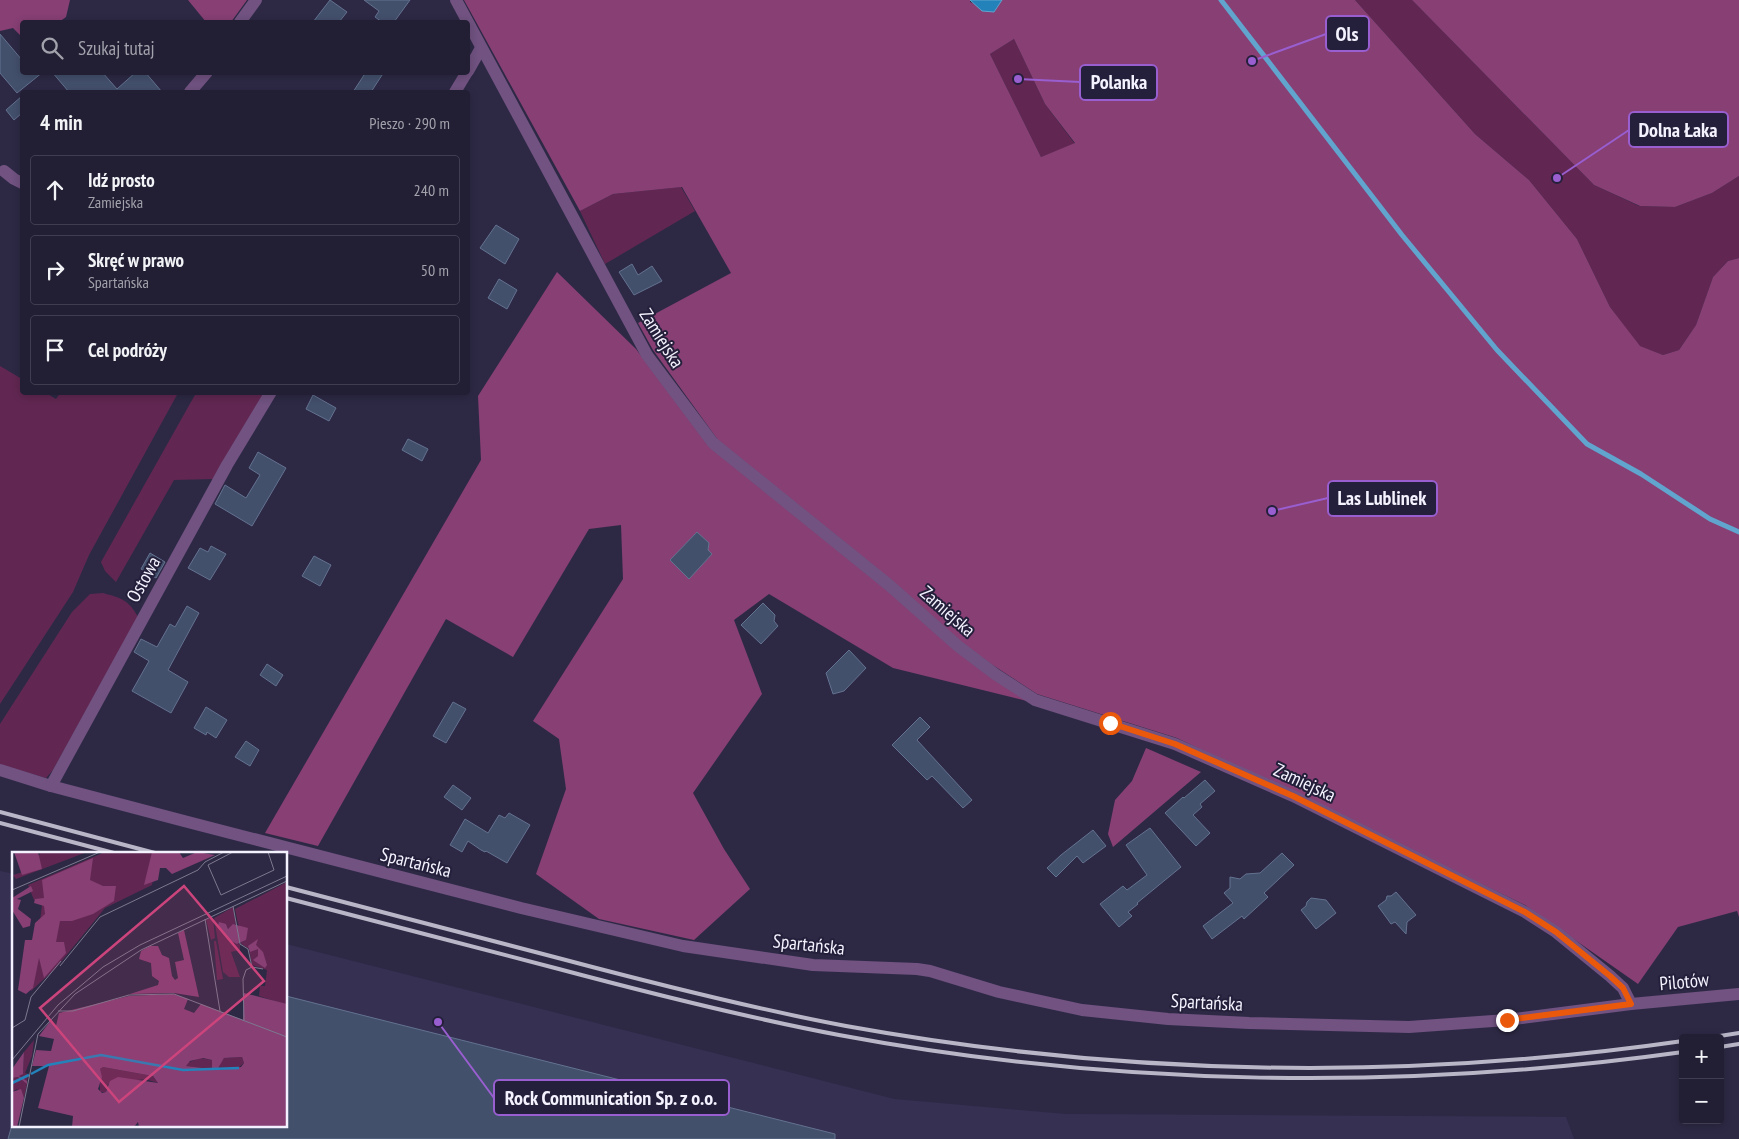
<!DOCTYPE html>
<html lang="pl">
<meta charset="utf-8">
<style>
:root{--surface:#221f34;--page:#2e2c40;--text:#f1f3f6;--muted:#a2a2ac;--line:#3f3d4f}
body{margin:0;font-family:"PT Sans Narrow",sans-serif;background:var(--page);color:var(--text)}
.controls{position:absolute;right:15px;bottom:15px;display:grid;overflow:hidden;border-radius:5px;box-shadow:0 2px 8px #0003}
.controls button{width:45px;height:45px;display:grid;place-items:center;padding:0;border:0;border-bottom:1px solid var(--line);background:var(--surface);color:var(--text);font:25px sans-serif}
.stop{position:absolute;width:15px;height:15px;margin:-11px;border:4px solid #ea580c;border-radius:50%;background:#fff}
.stop.end{background:#ea580c;border-color:#fff;box-shadow:0 1px 5px #0008}
.list{margin:0;padding:0;list-style:none}
h2{display:flex;justify-content:space-between;align-items:center;height:65px;margin:0;padding:0 20px;font-size:21px}
h2 small{font-size:16px;font-weight:400;color:var(--muted)}
.list li{display:grid;grid-template-columns:32px 1fr auto;gap:15px;align-items:center;box-sizing:border-box;height:70px;margin:0 10px 10px;padding:0 10px;border:1px solid var(--line);border-radius:5px}
.list b{display:block;font-size:19px;white-space:nowrap}
.list p{margin:0;font-size:16px;white-space:nowrap;color:var(--muted)}
.list em{font-size:16px;font-style:normal;color:var(--muted)}
.icon{flex:none;width:28px;height:28px;fill:none;stroke:currentColor;stroke-width:2;stroke-linecap:round;stroke-linejoin:round}
.map{position:relative;flex:none;width:1739px;height:1139px;overflow:hidden}
.search{position:absolute;background:var(--surface);box-shadow:0 2px 8px #0003;left:20px;top:20px;width:450px;height:55px;display:flex;align-items:center;gap:12px;box-sizing:border-box;padding:0 18px;border-radius:5px;color:var(--muted);font-size:19px}
.panel{position:absolute;background:var(--surface);box-shadow:0 2px 8px #0003;left:20px;top:90px;width:450px;height:305px;border-radius:5px}
.map>svg:first-child{display:block}
.built{fill:#363153}
.green{fill:#612752}
.forest{fill:#873f74;fill-rule:evenodd}
.water{fill:#2382b9;stroke:#61a4ce}
.lines{fill:none;stroke-linecap:round;stroke-linejoin:round}
.stream{stroke:#61a4ce;stroke-width:5}
.building{fill:#43506c;stroke:#637290}
.street{stroke:#715281;stroke-width:12}
.rail{stroke:#b8b6c7;stroke-width:4}
.route{stroke:#ea580c;stroke-width:6}
.labels{text-anchor:middle;dominant-baseline:central;stroke-width:4;stroke-linejoin:round;paint-order:stroke}
.street-label{font-size:19px;fill:#f3f2fe;stroke:#241f3a}
.inset-river{fill:none;stroke:#2382b9;stroke-width:2.5}
.inset-road{fill:none;stroke:#7c798f;stroke-width:1}
.view{fill:#cc447c;fill-opacity:0.15;stroke:#cc447c;stroke-width:2.5}
.inset-edge{fill:none;stroke:#f3f2fe;stroke-width:2.5}
.leader{fill:none;stroke:#995ecf;stroke-width:2}
.callout-dot{fill:#995ecf;stroke:#241f3a;stroke-width:2}
.callout{fill:#241f3a;stroke:#995ecf;stroke-width:2}
.callout-label{font-size:20px;text-anchor:middle;font-weight:bold;fill:#f3f2fe}
</style>
<div class="map">
<svg width="1739" height="1139" viewBox="0 0 1739 1139">
<rect width="100%" height="100%" fill="#2d2945"/>
<!-- built -->
<path class="built" d="M0,871L14,874V1125H286V944L894,1099L1065,1114L1566,1117L1574,1139H0Z"/>
<!-- green -->
<g class="green">
<path d="M1355,0H1412L1594,185L1639,206L1675,207L1712,193L1739,176V258L1728,261L1713,277L1696,325L1679,350L1663,355L1639,346L1610,307L1577,239L1529,180L1475,134Z"/>
<path d="M1014,39L1045,104L1075,144L1041,157L990,54Z"/>
<path d="M681,187L695,211L605,264L580,211L613,194Z"/>
<path d="M0,366L22,379V392L46,393L56,399L60,393H178L89,555L73,592L0,704Z"/>
<path d="M196,393H265L214,479L174,480L116,582L105,571L101,562Z"/>
<path d="M103,593C121,598 129,600 138,617L53,770L46,778L0,765V724L72,612L90,594Z"/>
</g>
<!-- forest -->
<g class="forest">
<path d="M0,0H70L66,17L59,22H22V37L13,28L0,31Z"/>
<path d="M188,0H247L231,22H206Z"/>
<path d="M464,0H970V2L994,12L1002,0H1355L1475,134L1529,180L1577,239L1610,307L1640,346L1663,355L1679,350L1696,325L1713,277L1728,261L1739,258V917L1737,911L1678,927L1638,984L1525,905L1177,738L1037,694L962,645L718,440L653,350L638,323L731,273L682,187L613,194L580,211ZM1014,39L1045,104L1075,143L1041,157L990,54Z"/>
<path d="M1412,0H1739V176L1712,193L1675,207L1640,206L1594,185Z"/>
<path d="M557,272L636,349L710,447L1027,701L893,668L769,594L734,620L762,694L693,793L724,849L750,889L694,940L599,919L536,874L566,789L559,739L533,721L623,579L621,525L589,529L513,657L446,619L318,846L265,833L481,460L478,396Z"/>
<path d="M1146,748L1201,772L1113,847L1108,834L1115,800L1132,781Z"/>
</g>
<!-- water -->
<path class="water" d="M970,0H1002L994,12L982,11Z"/>
<g class="lines">
<!-- stream -->
<path class="stream" d="M1221,0L1402,235L1497,350L1587,444L1641,474L1710,519L1739,532"/>
</g>
<!-- building -->
<g class="building">
<path d="M330,0L347,12L339,22H313Z"/>
<path d="M364,0H410L394,22H382L375,17L379,11Z"/>
<path d="M0,34L22,60V72H43L17,93L0,73Z"/>
<path d="M52,72H102L117,89L136,72H145L162,92H69Z"/>
<path d="M366,72H384L371,92H353Z"/>
<path d="M22,96V113L14,120L6,110Z"/>
<path d="M496,225L519,239L505,264L480,248Z"/>
<path d="M632,264L638,275L652,266L662,281L634,295L619,272Z"/>
<path d="M499,279L517,290L507,309L488,298Z"/>
<path d="M313,395L336,408L329,421L306,409Z"/>
<path d="M408,439L428,449L422,461L402,450Z"/>
<path d="M258,452L286,468L252,526L215,504L225,485L246,498L260,475L249,468Z"/>
<path d="M697,532L709,543L708,550L712,554L689,579L670,560Z"/>
<path d="M211,546L226,554L210,580L188,568L200,548L208,552Z"/>
<path d="M150,553L165,562L156,578L141,569Z"/>
<path d="M314,556L331,565L320,586L302,576Z"/>
<path d="M763,603L775,615L774,621L778,626L761,644L741,625Z"/>
<path d="M187,606L199,613L168,670L188,682L171,713L132,691L149,661L134,652L141,639L157,647L170,624L175,627Z"/>
<path d="M849,650L866,668L844,691L833,694L826,673Z"/>
<path d="M267,664L283,675L276,686L260,675Z"/>
<path d="M453,702L466,709L446,743L433,736Z"/>
<path d="M206,707L227,720L216,738L207,732L206,735L194,728Z"/>
<path d="M920,717L930,727L917,740L972,800L963,808L932,776L927,780L892,745Z"/>
<path d="M246,741L259,750L250,766L235,757Z"/>
<path d="M1205,780L1215,791L1200,804L1202,807L1193,815L1210,833L1196,846L1165,813L1183,797L1184,798Z"/>
<path d="M453,785L471,798L462,810L444,797Z"/>
<path d="M509,813L530,825L507,863L486,851L485,852L481,850L468,841L462,852L450,845L465,819L488,833L499,815L505,818Z"/>
<path d="M1150,828L1181,867L1137,903L1138,904L1128,912L1132,916L1119,927L1100,904L1123,886L1127,890L1147,875L1126,845Z"/>
<path d="M1093,830L1106,846L1083,863L1077,856L1056,877L1047,868L1061,855Z"/>
<path d="M1282,853L1294,865L1264,893L1268,897L1244,919L1242,916L1212,939L1203,926L1233,903L1224,893L1230,888V877L1240,879L1246,874L1260,873Z"/>
<path d="M1396,892L1416,915L1407,922L1406,934L1395,922L1391,924L1378,906L1386,900L1387,896H1391Z"/>
<path d="M1311,898L1326,900L1336,913L1316,929L1301,910L1306,906L1307,902Z"/>
<path d="M286,996L835,1134V1139H8L12,1125H286Z"/>
</g>
<g class="lines">
<!-- street -->
<g class="street">
<path d="M456,0L647,355L713,443L889,585L958,646L995,674L1035,700L1175,744L1293,796L1525,912L1556,932L1610,976L1623,988L1631,1004"/>
<path d="M240,22L256,0"/>
<path d="M468,71L481,48"/>
<path d="M190,92L207,72"/>
<path d="M455,92L467,72"/>
<path d="M4,171L14,179L22,183"/>
<path d="M0,770L51,786L184,821L521,908L683,946L813,965L917,969L930,971L999,992L1082,1010L1168,1019L1249,1023L1409,1027L1507,1020L1631,1004L1739,994"/>
<path d="M51,786L227,465L271,392"/>
</g>
<!-- rail -->
<g class="rail">
<path d="M0,812L155,853"/>
<path d="M0,823L114,853"/>
<path d="M286,887C378,911 470,935 562,959C656,984 750,1008 846,1026C1122,1076 1405,1081 1683,1041"/>
<path d="M286,898C376,921 465,945 555,968C649,993 743,1017 839,1035C1117,1087 1403,1091 1683,1052"/>
<path d="M1707,1038L1739,1033"/>
<path d="M1720,1047L1739,1044"/>
</g>
</g>
<g class="lines">
<!-- route -->
<path class="route" d="M1110,723L1175,744L1293,796L1525,912L1556,932L1610,976L1623,988L1631,1004L1507,1020"/>
</g>
<g class="labels">
<!-- street labels -->
<g class="street-label">
<text transform="translate(662 338) rotate(58)">Zamiejska</text>
<text transform="translate(143 579) rotate(-61)">Ostowa</text>
<text transform="translate(948 611) rotate(41)">Zamiejska</text>
<text transform="translate(1305 782) rotate(25)">Zamiejska</text>
<text transform="translate(416 862) rotate(14)">Spartańska</text>
<text transform="translate(809 944) rotate(6)">Spartańska</text>
<text transform="translate(1684 981) rotate(-5)">Pilotów</text>
<text transform="translate(1207 1002) rotate(3)">Spartańska</text>
</g>
</g>
<!-- overview -->
<g transform="translate(12 852)">
<rect width="275" height="275" fill="#2d2945"/>
<path d="M26,0H75L4,27L1,23L11,20L10,22L28,2ZM93,0H146L140,33L93,56L44,116L19,139L30,53L22,48L16,33ZM275,30L274,78L275,153L247,144L248,134H253L255,118L240,113L237,97L228,91L234,88L233,81L226,72L223,57ZM221,55L224,72L216,77L214,72L209,77L219,89L228,92V98L219,100L228,125H217L211,120L202,66ZM201,66L203,86L199,88L194,67ZM202,89H204L211,127L205,128ZM22,188L20,204L13,221L16,222L15,229L11,228L7,224L11,221L12,200ZM188,206L200,208V217L174,214L175,211ZM212,206L230,205L232,211L226,216L204,218ZM91,215L141,224L146,231L133,227L96,232L94,240H88V217ZM6,225L15,232L12,246L5,237L0,240V226Z" fill="#612752"/>
<path d="M2,0H26L30,17L10,23ZM140,0H167L171,6L185,0L203,3L160,22L154,16H148L146,28L132,33ZM81,6L78,28L91,34H104L102,49L81,62L60,69H48L44,90H52L54,101L32,126L27,106L21,136L14,142L6,138L13,88H20L23,71L33,62L32,54L22,51L23,47L32,46L30,28ZM19,34L21,39L5,47L9,48L6,57L19,67L18,74L11,76L0,58V46ZM207,70L214,72L216,77L221,72L236,76L234,88L225,92L219,89L206,73ZM172,78L187,145L162,141L118,142L146,133L147,129L140,124L139,111L127,107L129,99L138,94H146L150,103L157,106L160,124L163,128L166,126L163,110L172,108L166,81ZM246,87L244,93L251,100L255,113L253,116L241,108L246,104V97L238,100L236,94ZM232,141L275,152V275H127L126,270L122,275H60L61,264L26,256L37,214H20L24,198L39,199L42,187L27,184L39,168L44,174L47,161L117,144L161,142L176,147L172,157L182,161L189,152L231,168ZM230,205L232,211L229,215L205,218L212,206ZM191,206L200,208V217L174,214L178,209ZM91,215L141,224L146,231L106,225L98,229L94,240L90,241L86,237L90,225L88,217ZM12,200L11,222L7,224L15,229V232L6,225L0,226V217ZM9,237L12,246L5,275H0V240Z" fill="#873f74" fill-rule="evenodd"/>
<path class="inset-river" d="M19,222L36,213L89,203L171,218L227,216M0,231L17,223"/>
<path class="inset-road" d="M221,0L196,13L209,43L262,18L256,0M0,38L88,0M221,54L228,92L236,97L240,115L251,117M193,67L208,159M48,114L88,65L186,18L193,10L212,0M46,159H61L117,143L162,142L275,185M232,168L231,127L234,118L240,115M0,176L13,168L19,145L49,109M0,208L46,153L91,115L128,93L275,24M7,275L26,182L63,142L129,98L275,29"/>
<path class="view" d="M172,34L252,129L107,250L28,156Z"/>
<rect width="275" height="275" class="inset-edge"/>
</g>
<!-- callouts -->
<path class="leader" d="M1252 61L1326 34M1018 79L1080 82M1557 178L1629 130M1272 511L1328 498M438 1022L494 1098"/>
<g class="callout-dot">
<circle cx="1252" cy="61" r="5"/>
<circle cx="1018" cy="79" r="5"/>
<circle cx="1557" cy="178" r="5"/>
<circle cx="1272" cy="511" r="5"/>
<circle cx="438" cy="1022" r="5"/>
</g>
<g class="callout">
<rect x="1326" y="16" width="43" height="35" rx="5"/>
<rect x="1080" y="65" width="77" height="35" rx="5"/>
<rect x="1629" y="112" width="99" height="35" rx="5"/>
<rect x="1328" y="481" width="109" height="35" rx="5"/>
<rect x="494" y="1080" width="235" height="35" rx="5"/>
</g>
<g class="callout-label">
<text x="1347" y="41">Ols</text>
<text x="1119" y="89">Polanka</text>
<text x="1678" y="137">Dolna Łaka</text>
<text x="1382" y="505">Las Lublinek</text>
<text x="611" y="1105">Rock Communication Sp. z o.o.</text>
</g>
</svg>
<div class="controls">
<button>+</button>
<button>−</button>
</div>
<div class="stop" style="left:1110px;top:723px"></div>
<div class="stop end" style="left:1507px;top:1020px"></div>
<div class="search"><svg class="icon" aria-label="search" viewBox="0 0 24 24"><circle cx="10" cy="10" r="6"/><path d="M15 15l6 6"/></svg>Szukaj tutaj</div>
<section class="panel">
<h2>4 min<small>Pieszo · 290 m</small></h2>
<ul class="list">
<li><svg class="icon" aria-label="ahead" viewBox="0 0 24 24"><path d="M12 20V5M6 11l6-6 6 6"/></svg><div><b>Idź prosto</b><p>Zamiejska</p></div><em>240 m</em></li>
<li><svg class="icon" aria-label="right" viewBox="0 0 24 24"><path d="M7 20v-9h11M14 6l5 5-5 5"/></svg><div><b>Skręć w prawo</b><p>Spartańska</p></div><em>50 m</em></li>
<li><svg class="icon" aria-label="arrive" viewBox="0 0 24 24"><path d="M6 21V4h12l-3 4 3 4H6"/></svg><div><b>Cel podróży</b></div></li>
</ul>
</section>
</div>
